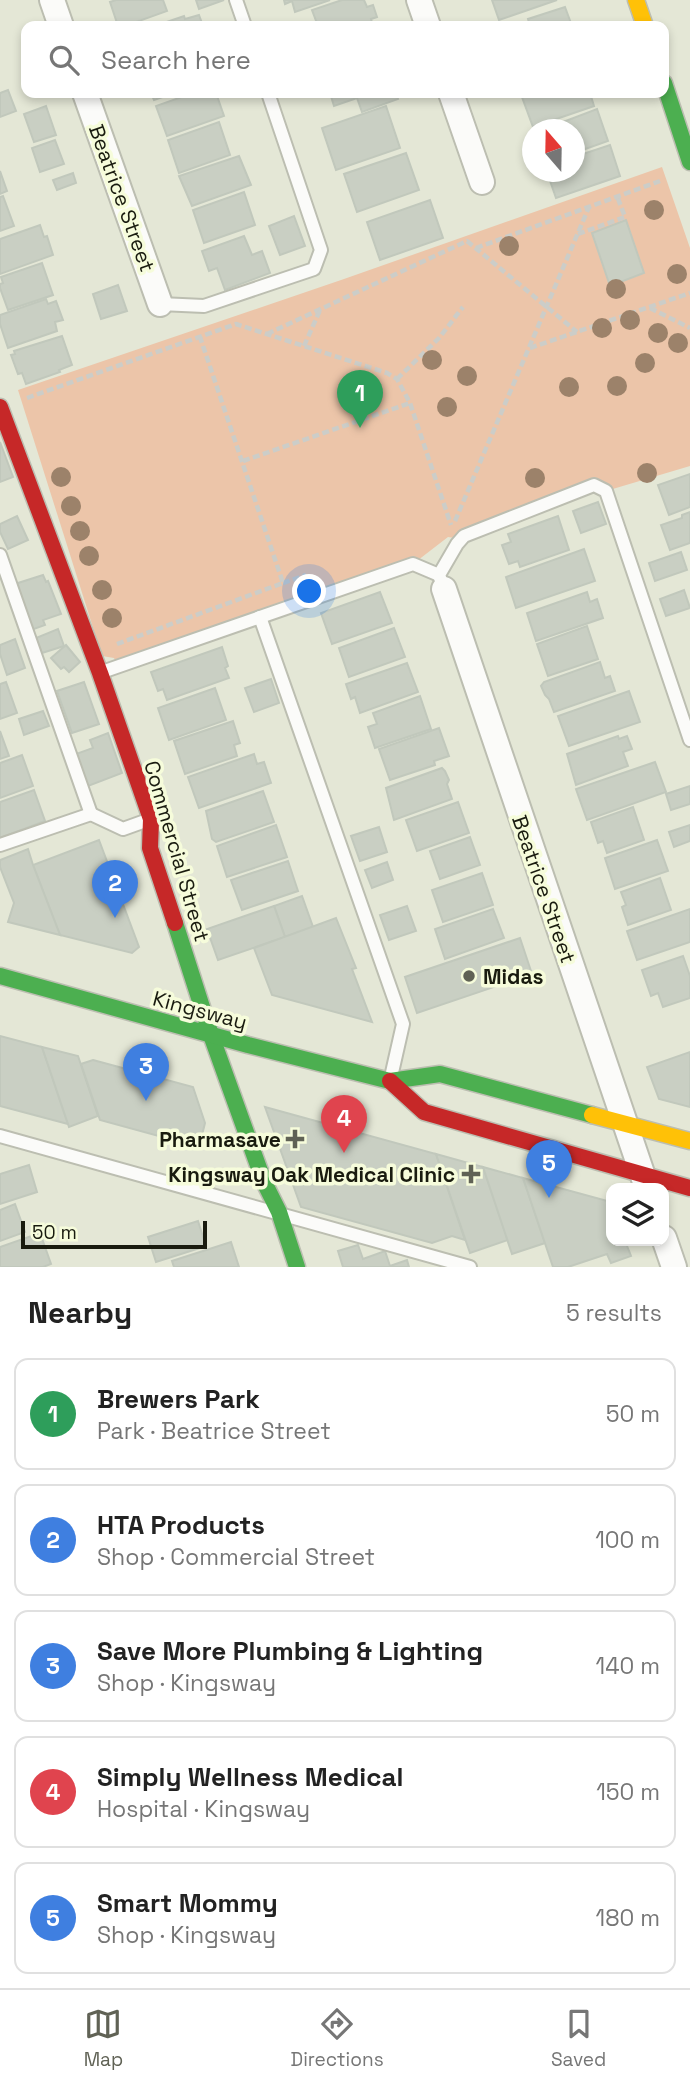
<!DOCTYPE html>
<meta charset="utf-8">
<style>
:root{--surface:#fff;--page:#f6f6f6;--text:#222;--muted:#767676;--line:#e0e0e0;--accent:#606255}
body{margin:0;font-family:"Space Grotesk",sans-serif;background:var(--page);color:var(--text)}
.controls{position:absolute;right:21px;bottom:21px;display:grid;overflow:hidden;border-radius:14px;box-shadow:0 4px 10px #0003}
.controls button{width:63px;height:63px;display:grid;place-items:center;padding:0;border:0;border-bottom:2px solid var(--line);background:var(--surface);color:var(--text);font:35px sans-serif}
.compass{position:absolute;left:522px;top:119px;width:63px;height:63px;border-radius:50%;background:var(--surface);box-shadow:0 4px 10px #0003;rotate:340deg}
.scale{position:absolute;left:21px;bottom:18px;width:186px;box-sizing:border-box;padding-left:7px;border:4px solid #191b0f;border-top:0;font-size:19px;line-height:24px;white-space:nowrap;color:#191b0f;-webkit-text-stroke:5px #f6fcdb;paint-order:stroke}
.you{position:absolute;left:310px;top:592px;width:24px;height:24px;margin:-18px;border:5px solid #fff;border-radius:50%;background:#1a73e8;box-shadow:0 0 0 10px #1a73e833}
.badge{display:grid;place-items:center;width:46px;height:46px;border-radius:50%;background:var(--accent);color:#fff;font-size:23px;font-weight:700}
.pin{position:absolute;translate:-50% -58px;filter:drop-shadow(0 2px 4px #0008)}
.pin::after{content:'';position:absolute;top:37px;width:24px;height:21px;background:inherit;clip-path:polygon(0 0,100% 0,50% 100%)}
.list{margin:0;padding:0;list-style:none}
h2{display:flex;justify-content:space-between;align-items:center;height:91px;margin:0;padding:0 28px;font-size:30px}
h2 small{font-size:23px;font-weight:400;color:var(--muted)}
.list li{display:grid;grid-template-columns:46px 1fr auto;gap:21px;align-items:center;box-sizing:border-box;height:112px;margin:0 14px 14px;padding:0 14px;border:2px solid var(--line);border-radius:14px}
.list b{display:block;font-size:26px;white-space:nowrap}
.list p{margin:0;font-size:23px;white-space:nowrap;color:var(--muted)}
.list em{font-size:23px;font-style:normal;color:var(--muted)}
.icon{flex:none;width:38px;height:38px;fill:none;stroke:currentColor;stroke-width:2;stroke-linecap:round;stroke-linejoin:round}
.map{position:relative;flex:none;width:690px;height:1267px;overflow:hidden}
.search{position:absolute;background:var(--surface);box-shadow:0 4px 10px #0003;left:21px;right:21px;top:21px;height:77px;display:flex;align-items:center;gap:18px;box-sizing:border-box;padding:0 24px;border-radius:14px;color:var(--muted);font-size:26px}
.sheet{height:721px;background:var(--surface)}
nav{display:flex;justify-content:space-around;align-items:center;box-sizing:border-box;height:98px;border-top:2px solid var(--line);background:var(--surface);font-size:19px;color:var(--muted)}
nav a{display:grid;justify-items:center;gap:4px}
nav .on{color:var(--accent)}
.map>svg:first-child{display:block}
.green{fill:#ecc5a9}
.building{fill:#c9cfc3;stroke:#c1c8bc;stroke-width:2}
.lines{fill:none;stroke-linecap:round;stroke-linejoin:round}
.lane-casing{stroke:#bcbeb1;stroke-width:16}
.street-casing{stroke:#bcbeb1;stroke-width:28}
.fast-casing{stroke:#bcbeb1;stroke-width:19}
.slow-casing{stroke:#bcbeb1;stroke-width:19}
.jam-casing{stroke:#bcbeb1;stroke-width:19}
.path{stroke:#cccdc8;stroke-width:4.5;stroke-dasharray:7 3.5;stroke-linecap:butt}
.lane{stroke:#fbfbf9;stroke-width:12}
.street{stroke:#fbfbf9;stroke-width:24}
.fast{stroke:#4caf50;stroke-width:16}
.slow{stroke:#ffc107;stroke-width:16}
.jam{stroke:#c62828;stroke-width:16}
.tree{fill:#9c826a}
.poi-dot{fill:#606255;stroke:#f6fcdb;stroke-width:2.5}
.labels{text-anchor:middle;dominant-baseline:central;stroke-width:7;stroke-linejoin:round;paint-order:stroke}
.street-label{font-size:21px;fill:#191b0f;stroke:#f6fcdb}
.poi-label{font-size:21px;font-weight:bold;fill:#191b0f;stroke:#f6fcdb;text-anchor:end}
</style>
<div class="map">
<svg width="690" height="1267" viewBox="0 0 690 1267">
<rect width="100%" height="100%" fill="#e4e7d6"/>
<!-- green -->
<path class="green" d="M662,167L690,248V466L606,491L594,485L461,539L448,537L413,564L118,667L114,658L102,656L18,390L344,279Z"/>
<!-- building -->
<g class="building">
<path d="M116,0H163L167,11L125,26H118L110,2Z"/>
<path d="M196,0H224L199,9Z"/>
<path d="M284,0H330L295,12L292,1L285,4Z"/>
<path d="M342,0H364L367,7L373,5L377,17L371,19L373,26H318L312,10Z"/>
<path d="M492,0H557L499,20Z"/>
<path d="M565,7L572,26H530L528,19Z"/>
<path d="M199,15L203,26H155L184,16L185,19Z"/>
<path d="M8,90L16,111L0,117V93Z"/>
<path d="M151,93H174L154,100Z"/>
<path d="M193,93H216L224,116L167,136L156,106Z"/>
<path d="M330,93H396L398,99L362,112L357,98L334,106Z"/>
<path d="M534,93H590L594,106L533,127L522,97Z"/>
<path d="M46,106L56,135L34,142L24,114Z"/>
<path d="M386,106L400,148L336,170L322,128Z"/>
<path d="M597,109L608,141L574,153V130H542Z"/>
<path d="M219,122L230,155L179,173L168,140Z"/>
<path d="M55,140L64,164L40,172L32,148Z"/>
<path d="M610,145L620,176L556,198L547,172H574V157Z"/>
<path d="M406,153L419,190L357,212L344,174Z"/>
<path d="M239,156L251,185L192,206L179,176Z"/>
<path d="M0,171L7,191L0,194Z"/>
<path d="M73,173L76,183L57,190L53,180Z"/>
<path d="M244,192L255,225L204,243L193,210Z"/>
<path d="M3,196L14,226L0,231V197Z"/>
<path d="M430,200L443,238L380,260L367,222Z"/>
<path d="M294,216L305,246L280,255L269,226Z"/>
<path d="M626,220L644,273L610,286L592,233Z"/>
<path d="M40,225L44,237L47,236L53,255L0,274V239Z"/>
<path d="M244,236L252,255L262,251L270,273L225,290L217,268L209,271L202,251Z"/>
<path d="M42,263L53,295L8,310L0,288V284L3,283L1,277Z"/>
<path d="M118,285L127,311L101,319L93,294Z"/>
<path d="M46,299L48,304L56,301L63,320L55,322L57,331L8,348L0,324V315Z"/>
<path d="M62,336L72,365L59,370L60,372L26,384L22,373L18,374L11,355L15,354L14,351Z"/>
<path d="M0,442L13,477L0,482Z"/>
<path d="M690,474V507L669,515L658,485Z"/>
<path d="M598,502L606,524L581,533L573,511Z"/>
<path d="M690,512V543L670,550L661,525L682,518V515Z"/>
<path d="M17,516L28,540L8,549L0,532V524Z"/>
<path d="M558,516L569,550L520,567L518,561L509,564L502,545L511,542L508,534Z"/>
<path d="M584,549L595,581L516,608L506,577Z"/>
<path d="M681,552L687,570L655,581L649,563Z"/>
<path d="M43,575L46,582L48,581L61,614L43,620L45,625L31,630L15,584Z"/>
<path d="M684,590L690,608L666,616L660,599Z"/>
<path d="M380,592L392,623L332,644L321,613Z"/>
<path d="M587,592L590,602L597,599L603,618L536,641L527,613Z"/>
<path d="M587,626L598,659L548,676L537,644Z"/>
<path d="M394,628L405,657L349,677L339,648Z"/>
<path d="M58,629L64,646L42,653L36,638Z"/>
<path d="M15,639L25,668L7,675L0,654V645Z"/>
<path d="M66,645L80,662L69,672L64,667L61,669L51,658Z"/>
<path d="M222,647L228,666L225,668L229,678L167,700L163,689L158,691L151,672Z"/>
<path d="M600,662L605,678L610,676L615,691L554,712L549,699L545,695L541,686L544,682Z"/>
<path d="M407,663L418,692L360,713L355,697L351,699L346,684Z"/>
<path d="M271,679L279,703L254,712L245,688Z"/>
<path d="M6,682L17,713L0,719V684Z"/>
<path d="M84,682L99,724L72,733L57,691Z"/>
<path d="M215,688L226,720L169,740L158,708Z"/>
<path d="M629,691L640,722L569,746L558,716Z"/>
<path d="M420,696L431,729L375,748L368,727L377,724L373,713Z"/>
<path d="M43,711L49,726L24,735L19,719Z"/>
<path d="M233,721L240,743L234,745L237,756L185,774L174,741Z"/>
<path d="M439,728L449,756L434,761L435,765L390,780L379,749Z"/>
<path d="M0,731L9,756L0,759Z"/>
<path d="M108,733L122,773L88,786L76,754L93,748L90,740Z"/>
<path d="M618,736L619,739L627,736L632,749L623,752L628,766L576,785L567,754Z"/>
<path d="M254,754L257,764L264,762L271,783L199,808L188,777Z"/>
<path d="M22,755L33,786L0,798V763Z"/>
<path d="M655,762L666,792L587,820L576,789Z"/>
<path d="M442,768L445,771L449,780L447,784L452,799L394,820L386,788Z"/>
<path d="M690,786V804L671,810L666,794Z"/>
<path d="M34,790L45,821L0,838V802Z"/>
<path d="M263,791L274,822L216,842L212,839L206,811Z"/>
<path d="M458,802L469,833L417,851L406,820Z"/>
<path d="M633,807L644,840L607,853L603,841L598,843L591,822Z"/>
<path d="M276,825L287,857L227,877L217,846Z"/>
<path d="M690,825V841L674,847L669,832Z"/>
<path d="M379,827L387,852L360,861L351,836Z"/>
<path d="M470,837L480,865L440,879L430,851Z"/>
<path d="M99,840L139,947L132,953L60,935L33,865Z"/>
<path d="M657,840L668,871L615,889L605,858Z"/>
<path d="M28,849L33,865L60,935L8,922L14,903L0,867V860Z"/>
<path d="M288,861L298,891L242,910L231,880Z"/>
<path d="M387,862L393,880L372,888L365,870Z"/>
<path d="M482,873L493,905L443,922L432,890Z"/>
<path d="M660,878L671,910L628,925L622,907L626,905L621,892Z"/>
<path d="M302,896L313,927L285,937L274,906Z"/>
<path d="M274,906L285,937L218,960L207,929Z"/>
<path d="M407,906L416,931L389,940L380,915Z"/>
<path d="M493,909L504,938L445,959L435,929Z"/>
<path d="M690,909V942L637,960L627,931Z"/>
<path d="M336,918L356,968L352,969L372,1022L272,995L254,948Z"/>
<path d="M520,938L532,974L417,1013L405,977Z"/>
<path d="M683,956L690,976V998L663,1007L658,993L651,996L642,970Z"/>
<path d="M0,1036L42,1047L68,1124L0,1106Z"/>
<path d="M42,1047L78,1056L98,1116L69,1127Z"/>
<path d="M690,1052V1107L659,1099L647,1067Z"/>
<path d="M93,1060L193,1087L205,1123L199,1147L100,1120L81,1064Z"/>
<path d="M265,1107L436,1154L465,1240L452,1236L432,1243L301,1207Z"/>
<path d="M436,1154L483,1167L508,1240L470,1253Z"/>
<path d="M29,1165L37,1192L0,1204V1174Z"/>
<path d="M483,1167L523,1178L545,1243L512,1254Z"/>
<path d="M523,1178L611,1202V1241H625L631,1256L611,1263L607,1254L568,1267H553Z"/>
<path d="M15,1204L25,1232L0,1241V1210Z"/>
<path d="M198,1221L206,1246L156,1262L148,1237Z"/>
<path d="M40,1233L51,1264L43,1267H0V1247Z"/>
<path d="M231,1242L239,1267H174L172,1261Z"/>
<path d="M358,1245L363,1259L385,1251L390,1266L407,1260L409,1267H343L338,1251Z"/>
</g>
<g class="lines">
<!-- lane casing -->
<g class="lane-casing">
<g id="lane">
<path d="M236,0L245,26"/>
<path d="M160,304L204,306L314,269L321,250L268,93"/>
<path d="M0,555L91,814"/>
<path d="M444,589L439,575L457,544L464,536L594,485L606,491L690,740"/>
<path d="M260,617L403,1024L391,1077"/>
<path d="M102,672L413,564L439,575"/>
<path d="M0,845L91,814L123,829L148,820"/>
<path d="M0,1136L470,1267"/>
</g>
</g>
<!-- street casing -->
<g class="street-casing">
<g id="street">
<path d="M52,0L61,26"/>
<path d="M419,0L428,26"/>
<path d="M85,93L160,304"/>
<path d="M451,93L482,182"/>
<path d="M444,589L645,1182"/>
<path d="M664,1238L674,1267"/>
</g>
</g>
<!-- fast casing -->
<g class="fast-casing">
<g id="fast">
<path d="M664,83L690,162"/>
<path d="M175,923L211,1035L264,1182L279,1212L297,1267"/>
<path d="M0,976L248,1045L390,1081L440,1074L592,1115"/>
</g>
</g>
<!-- slow casing -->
<g class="slow-casing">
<g id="slow">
<path d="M636,0L645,26"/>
<path d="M592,1115L690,1141"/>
</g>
</g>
<!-- jam casing -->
<g class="jam-casing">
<g id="jam">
<path d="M0,407L100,673L151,819L150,848L175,923"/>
<path d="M390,1081L424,1112L690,1188"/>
</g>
</g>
<!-- path -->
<g class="path">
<path d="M578,234L625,217L617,196"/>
<path d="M476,248L660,181"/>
<path d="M650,308L690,328"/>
<path d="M267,334L467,241L577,332"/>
<path d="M304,346L320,310"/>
<path d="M530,348L690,293"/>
<path d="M397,379L439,338L463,307"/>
<path d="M27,398L236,324L387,373L397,379L410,403L451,525"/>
<path d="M243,461L410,403"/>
<path d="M455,521L589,207"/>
<path d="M283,583L306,575"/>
<path d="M117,644L283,583L200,337"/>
</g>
<!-- lane -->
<use href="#lane" class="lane"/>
<!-- street -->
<use href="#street" class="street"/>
<!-- fast -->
<use href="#fast" class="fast"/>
<!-- slow -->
<use href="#slow" class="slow"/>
<!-- jam -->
<use href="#jam" class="jam"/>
</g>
<!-- trees -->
<g class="tree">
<circle cx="654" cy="210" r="10"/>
<circle cx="509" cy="246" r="10"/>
<circle cx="677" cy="274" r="10"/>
<circle cx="616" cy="289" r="10"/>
<circle cx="630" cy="320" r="10"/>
<circle cx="602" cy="328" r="10"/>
<circle cx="658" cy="333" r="10"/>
<circle cx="678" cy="343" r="10"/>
<circle cx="432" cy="360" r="10"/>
<circle cx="645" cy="363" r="10"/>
<circle cx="467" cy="376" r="10"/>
<circle cx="617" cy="386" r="10"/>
<circle cx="569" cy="387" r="10"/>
<circle cx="447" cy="407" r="10"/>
<circle cx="647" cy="473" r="10"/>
<circle cx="61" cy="477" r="10"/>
<circle cx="535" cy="478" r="10"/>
<circle cx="71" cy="506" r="10"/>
<circle cx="80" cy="531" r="10"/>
<circle cx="89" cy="556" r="10"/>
<circle cx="102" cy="590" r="10"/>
<circle cx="112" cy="618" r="10"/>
</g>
<!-- markers -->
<g class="poi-dot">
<circle cx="469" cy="976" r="7"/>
<path d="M291.5 1128.5h7v7h7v7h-7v7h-7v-7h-7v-7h7z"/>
<path d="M467.5 1163.5h7v7h7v7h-7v7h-7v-7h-7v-7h7z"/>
</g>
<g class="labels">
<!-- street labels -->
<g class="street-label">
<text transform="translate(122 198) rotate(70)">Beatrice Street</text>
<text transform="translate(177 851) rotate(74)">Commercial Street</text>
<text transform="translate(544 889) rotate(71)">Beatrice Street</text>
<text transform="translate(200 1010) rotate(15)">Kingsway</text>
</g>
<!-- poi labels -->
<g class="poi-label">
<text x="483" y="976" text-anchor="start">Midas</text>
<text x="281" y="1139">Pharmasave</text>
<text x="455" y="1174">Kingsway Oak Medical Clinic</text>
</g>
</g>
</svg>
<div class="controls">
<button><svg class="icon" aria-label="layers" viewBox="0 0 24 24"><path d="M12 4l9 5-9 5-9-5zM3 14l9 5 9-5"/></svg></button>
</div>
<svg class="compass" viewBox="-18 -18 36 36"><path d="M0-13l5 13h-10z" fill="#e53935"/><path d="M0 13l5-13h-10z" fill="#767676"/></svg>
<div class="scale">50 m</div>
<div class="you"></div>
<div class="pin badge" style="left:360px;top:428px;background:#2e9e5b">1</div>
<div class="pin badge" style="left:115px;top:918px;background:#3f7fe0">2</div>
<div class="pin badge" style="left:146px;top:1101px;background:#3f7fe0">3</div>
<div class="pin badge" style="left:344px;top:1153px;background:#e0444e">4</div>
<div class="pin badge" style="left:549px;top:1198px;background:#3f7fe0">5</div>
<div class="search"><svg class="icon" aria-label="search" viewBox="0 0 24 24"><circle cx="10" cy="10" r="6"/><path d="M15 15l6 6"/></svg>Search here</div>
</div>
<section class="sheet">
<h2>Nearby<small>5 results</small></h2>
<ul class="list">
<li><span class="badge" style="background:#2e9e5b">1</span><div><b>Brewers Park</b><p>Park · Beatrice Street</p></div><em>50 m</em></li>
<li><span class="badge" style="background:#3f7fe0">2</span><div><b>HTA Products</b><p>Shop · Commercial Street</p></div><em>100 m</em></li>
<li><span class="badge" style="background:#3f7fe0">3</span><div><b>Save More Plumbing &amp; Lighting</b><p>Shop · Kingsway</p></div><em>140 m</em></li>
<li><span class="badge" style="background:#e0444e">4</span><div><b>Simply Wellness Medical</b><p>Hospital · Kingsway</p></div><em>150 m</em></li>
<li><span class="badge" style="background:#3f7fe0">5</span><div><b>Smart Mommy</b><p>Shop · Kingsway</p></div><em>180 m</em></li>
</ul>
</section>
<nav>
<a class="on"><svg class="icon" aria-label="map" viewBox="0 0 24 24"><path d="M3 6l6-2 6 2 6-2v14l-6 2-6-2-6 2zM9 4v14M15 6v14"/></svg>Map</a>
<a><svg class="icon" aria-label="directions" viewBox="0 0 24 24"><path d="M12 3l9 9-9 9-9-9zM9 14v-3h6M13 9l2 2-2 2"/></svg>Directions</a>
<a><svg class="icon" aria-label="saved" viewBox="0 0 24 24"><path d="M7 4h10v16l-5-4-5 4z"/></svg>Saved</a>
</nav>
